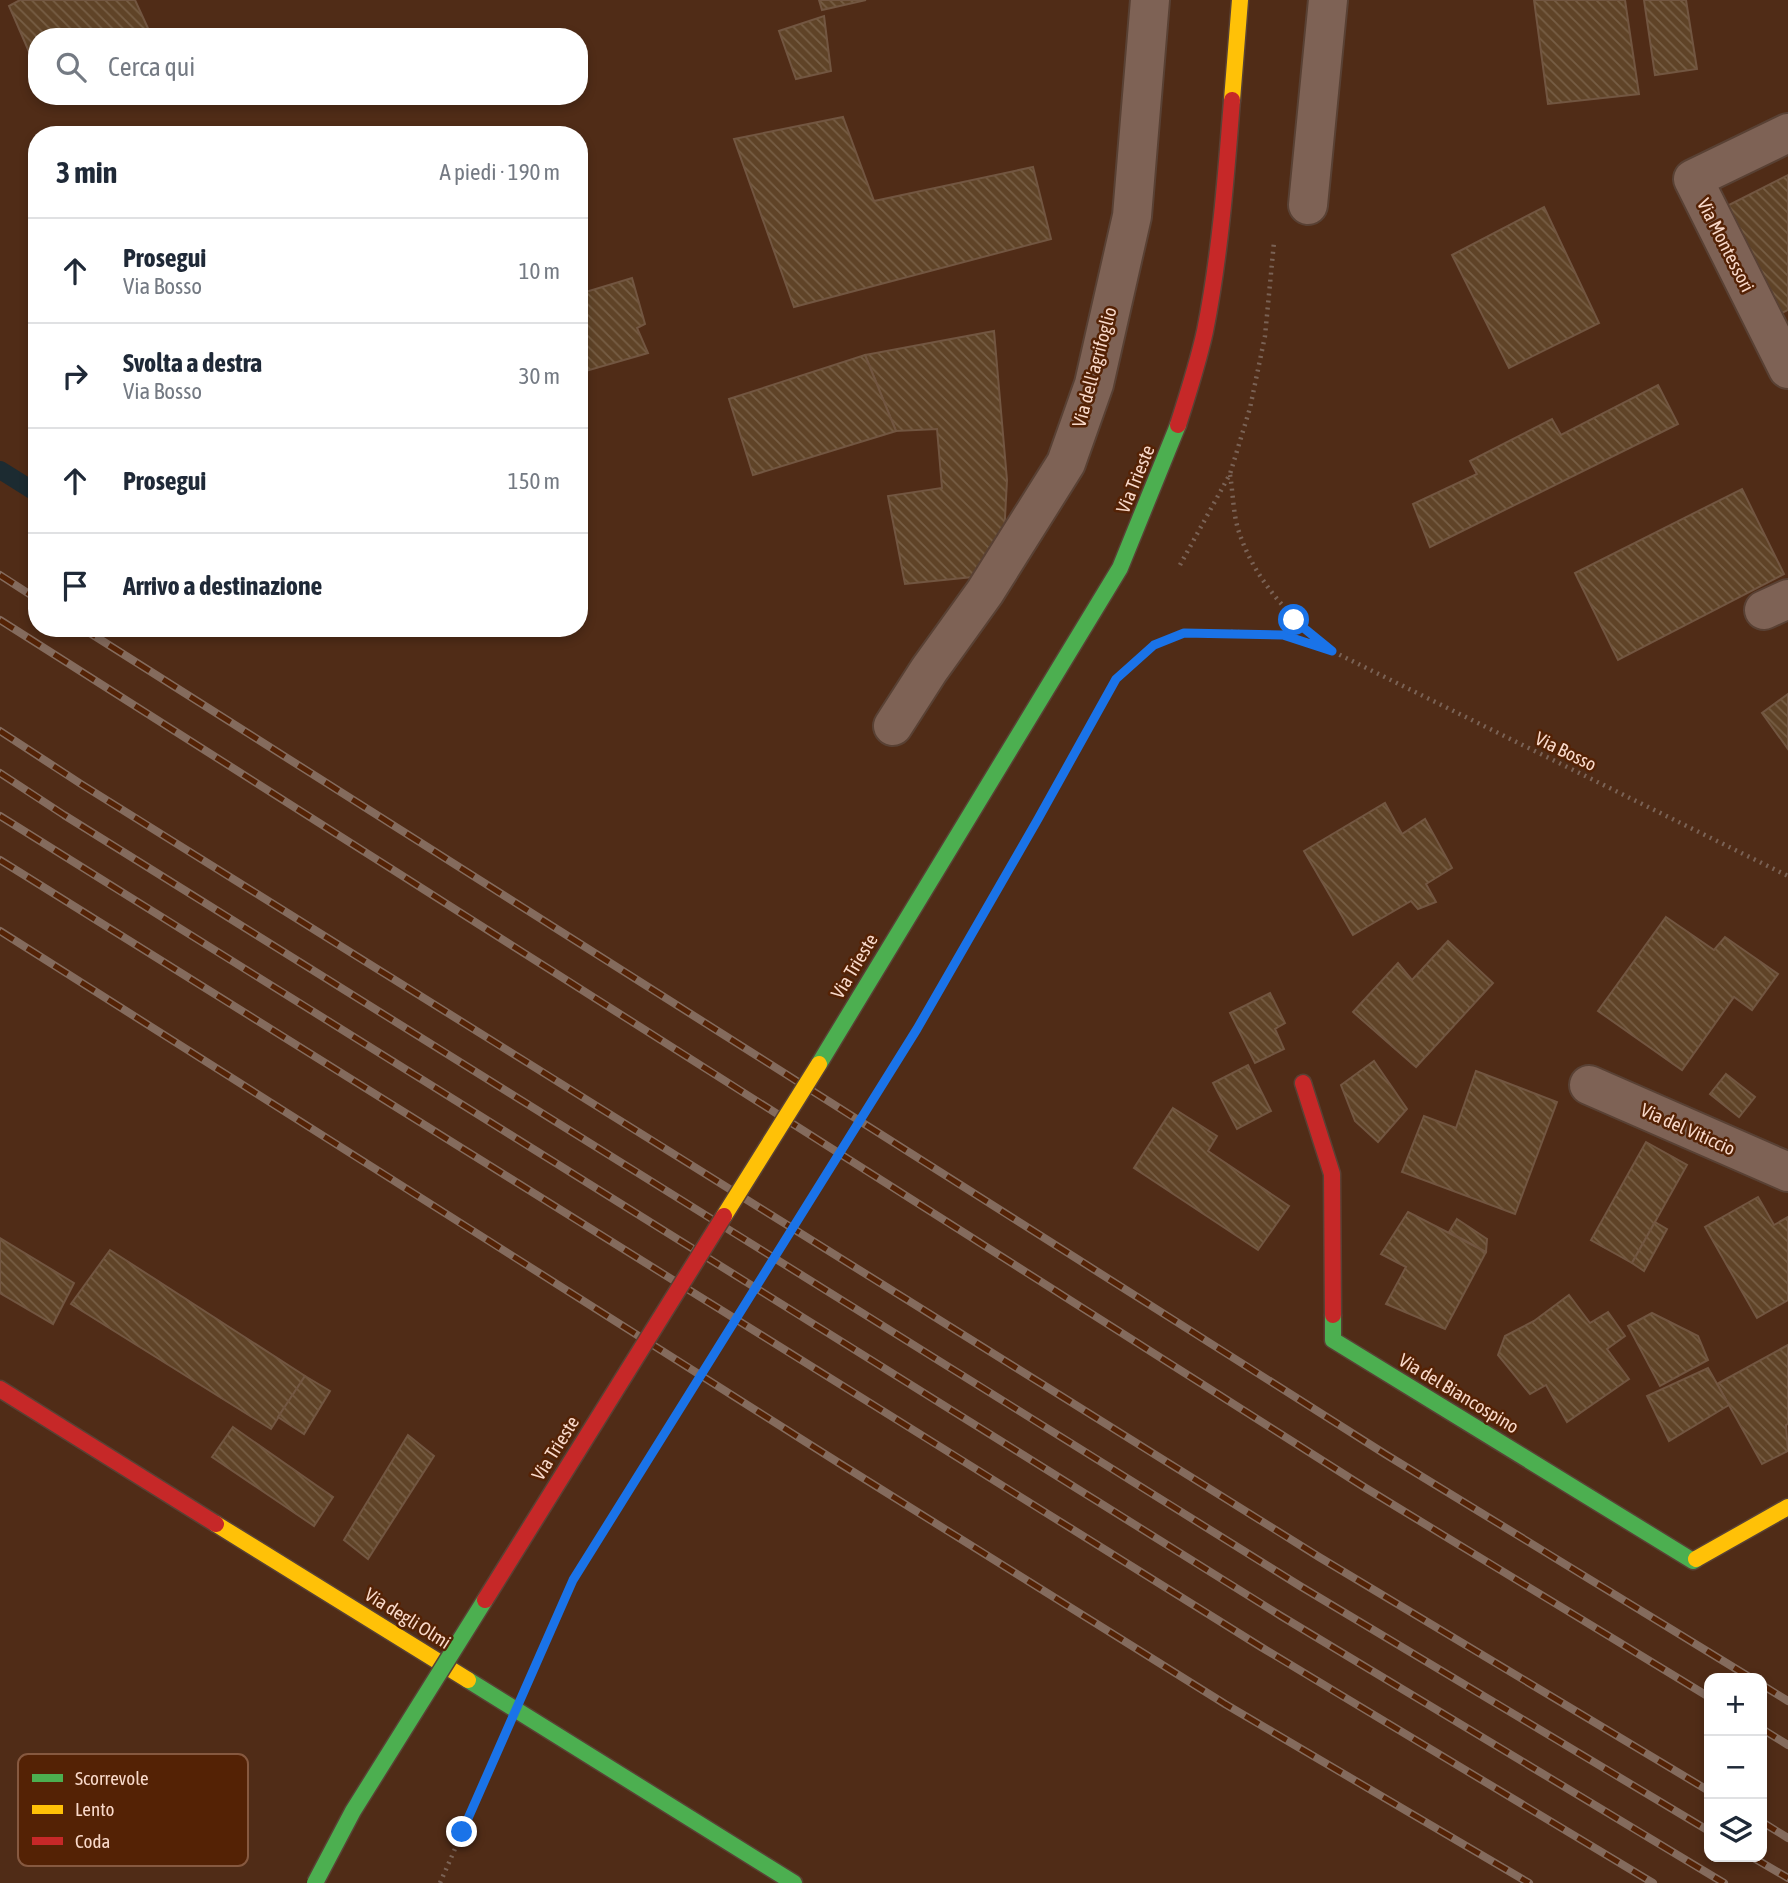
<!DOCTYPE html>
<html lang="it">
<meta charset="utf-8">
<style>
:root{--surface:#fff;--page:#f6f6f7;--text:#1f2937;--muted:#747a83;--line:#e0e1e3}
body{margin:0;font-family:"Asap Condensed",sans-serif;background:var(--page);color:var(--text)}
.controls{position:absolute;right:21px;bottom:21px;display:grid;overflow:hidden;border-radius:14px;box-shadow:0 4px 10px #0003}
.controls button{width:63px;height:63px;display:grid;place-items:center;padding:0;border:0;border-bottom:2px solid var(--line);background:var(--surface);color:var(--text);font:35px sans-serif}
.stop{position:absolute;width:21px;height:21px;margin:-16px;border:5px solid #1a73e8;border-radius:50%;background:#fff}
.stop.end{background:#1a73e8;border-color:#fff;box-shadow:0 2px 7px #0008}
.list{margin:0;padding:0;list-style:none}
h2{display:flex;justify-content:space-between;align-items:center;height:91px;margin:0;padding:0 28px;font-size:30px}
h2 small{font-size:23px;font-weight:400;color:var(--muted)}
.list li{display:grid;grid-template-columns:46px 1fr auto;gap:21px;align-items:center;box-sizing:border-box;height:105px;padding:0 28px;border-top:2px solid var(--line)}
.list b{display:block;font-size:26px;white-space:nowrap}
.list p{margin:0;font-size:23px;white-space:nowrap;color:var(--muted)}
.list em{font-size:23px;font-style:normal;color:var(--muted)}
.icon{flex:none;width:38px;height:38px;fill:none;stroke:currentColor;stroke-width:2;stroke-linecap:round;stroke-linejoin:round}
.map{position:relative;flex:none;width:1788px;height:1883px;overflow:hidden}
.search{position:absolute;background:var(--surface);box-shadow:0 4px 10px #0003;left:28px;top:28px;width:560px;height:77px;display:flex;align-items:center;gap:18px;box-sizing:border-box;padding:0 24px;border-radius:28px;color:var(--muted);font-size:26px}
.panel{position:absolute;background:var(--surface);box-shadow:0 4px 10px #0003;left:28px;top:126px;width:560px;height:511px;border-radius:28px}
.map>svg:first-child{display:block}
.lines{fill:none;stroke-linecap:round;stroke-linejoin:round}
.stream{stroke:#1c2b31;stroke-width:18}
.building{fill:url(#building-back-hatch);stroke:#725641;stroke-width:2}
.street-casing{stroke:#594134;stroke-width:42}
.fast-casing{stroke:#594134;stroke-width:19}
.slow-casing{stroke:#594134;stroke-width:19}
.jam-casing{stroke:#594134;stroke-width:19}
.path{stroke:#7a6255;stroke-width:4.5;stroke-dasharray:2 5;stroke-linecap:butt}
.street{stroke:#7e6255;stroke-width:38}
.fast{stroke:#4caf50;stroke-width:16}
.slow{stroke:#ffc107;stroke-width:16}
.jam{stroke:#c62828;stroke-width:16}
.rail-casing{stroke:#846b5d;stroke-width:8}
.rail{stroke:#542205;stroke-width:5;stroke-dasharray:16;stroke-linecap:butt}
.fast-bridge-casing{stroke:#594134;stroke-width:19;stroke-linecap:butt}
.slow-bridge-casing{stroke:#594134;stroke-width:19;stroke-linecap:butt}
.jam-bridge-casing{stroke:#594134;stroke-width:19;stroke-linecap:butt}
.path-bridge{stroke:#7a6255;stroke-width:4.5;stroke-dasharray:2 5;stroke-linecap:butt}
.fast-bridge{stroke:#4caf50;stroke-width:16}
.slow-bridge{stroke:#ffc107;stroke-width:16}
.jam-bridge{stroke:#c62828;stroke-width:16}
.route{stroke:#1a73e8;stroke-width:9}
.labels{text-anchor:middle;dominant-baseline:central;stroke-width:5;stroke-linejoin:round;paint-order:stroke}
.street-label{font-size:19px;fill:#f9d9ca;stroke:#542205}
.key{fill:#542205;stroke:#865940;stroke-width:2}
.key-label{font-size:19px;fill:#f9d9ca}
</style>
<div class="map">
<svg width="1788" height="1883" viewBox="0 0 1788 1883">
<defs>
<pattern id="building-back-hatch" width="6" height="6" patternUnits="userSpaceOnUse" patternTransform="scale(1.75)"><rect width="6" height="6" fill="#5f4327"/><path d="M-1 5l2 2M0 0l6 6M5-1l2 2" fill="none" stroke="#775e45"/></pattern>
</defs>
<rect width="100%" height="100%" fill="#502c17"/>
<g class="lines">
<!-- stream -->
<path class="stream" d="M0,470L37,493"/>
</g>
<!-- building -->
<g class="building">
<path d="M20,0H135L152,37H37V70L9,6Z"/>
<path d="M819,0H866L822,10Z"/>
<path d="M1534,0H1625L1639,94L1548,104Z"/>
<path d="M1644,0H1686L1697,69L1655,75Z"/>
<path d="M824,16L831,71L796,79L779,31Z"/>
<path d="M843,117L874,201L1033,167L1051,239L794,307L734,139Z"/>
<path d="M1788,175V310L1780,314L1725,207Z"/>
<path d="M1544,207L1599,323L1509,368L1452,255Z"/>
<path d="M632,278L645,324L637,328L648,353L579,373V294Z"/>
<path d="M994,331L1007,480L1002,574L905,584L888,496L942,488L937,429L896,431L865,355Z"/>
<path d="M865,355L896,431L753,475L729,399Z"/>
<path d="M1658,385L1678,424L1430,547L1413,504L1477,474L1470,461L1552,419L1561,435Z"/>
<path d="M1742,489L1784,574L1618,660L1575,573Z"/>
<path d="M1788,694V749L1762,713Z"/>
<path d="M1385,803L1402,834L1425,819L1452,868L1426,884L1436,902L1418,909L1411,901L1353,935L1304,851Z"/>
<path d="M1666,917L1714,950L1725,937L1778,974L1752,1010L1734,997L1682,1070L1598,1011Z"/>
<path d="M1448,941L1493,983L1416,1067L1353,1012L1398,963L1412,980Z"/>
<path d="M1270,993L1285,1023L1275,1029L1284,1049L1255,1063L1230,1013Z"/>
<path d="M1374,1061L1407,1109L1378,1142L1355,1121L1341,1085Z"/>
<path d="M1248,1065L1271,1111L1237,1129L1213,1083Z"/>
<path d="M1476,1071L1557,1102L1515,1214L1402,1172L1424,1116L1456,1128Z"/>
<path d="M1726,1074L1755,1097L1739,1117L1710,1094Z"/>
<path d="M1173,1108L1217,1136L1208,1151L1289,1206L1258,1250L1134,1168Z"/>
<path d="M1646,1142L1687,1165L1632,1263L1591,1240Z"/>
<path d="M1758,1197L1774,1225L1788,1217V1300L1757,1318L1705,1227Z"/>
<path d="M1408,1212L1486,1252L1445,1329L1386,1304L1406,1267L1381,1254Z"/>
<path d="M1457,1219L1487,1239L1486,1252L1449,1232Z"/>
<path d="M1655,1222L1667,1229L1644,1271L1632,1263Z"/>
<path d="M0,1238L74,1283L53,1324L0,1293Z"/>
<path d="M110,1250L305,1376L271,1429L71,1304Z"/>
<path d="M1569,1295L1590,1323L1608,1312L1625,1336L1607,1349L1629,1379L1567,1422L1546,1385L1530,1394L1498,1355L1505,1336L1534,1321Z"/>
<path d="M1652,1313L1698,1336L1708,1360L1660,1386L1628,1326Z"/>
<path d="M1788,1345V1424L1786,1425L1788,1451L1762,1464L1717,1384Z"/>
<path d="M1708,1368L1729,1405L1669,1441L1647,1396Z"/>
<path d="M305,1376L330,1391L304,1434L278,1417Z"/>
<path d="M233,1427L333,1497L314,1526L212,1457Z"/>
<path d="M408,1435L434,1456L368,1559L344,1540Z"/>
</g>
<g class="lines">
<!-- street casing -->
<g class="street-casing">
<g id="street">
<path d="M1788,133L1693,179L1788,369"/>
<path d="M1308,205L1328,0"/>
<path d="M1764,610L1788,599"/>
<path d="M893,726L929,670L985,592L1066,463L1094,384L1132,216L1150,0"/>
<path d="M1589,1085L1788,1172"/>
</g>
</g>
<!-- fast casing -->
<g class="fast-casing">
<g id="fast">
<path d="M819,1064L1120,568L1178,425"/>
<path d="M1333,1315V1340L1693,1561L1696,1559"/>
<path d="M468,1680L794,1883"/>
</g>
</g>
<!-- slow casing -->
<g class="slow-casing">
<g id="slow">
<path d="M1232,100L1240,0"/>
<path d="M216,1524L468,1680"/>
<path d="M1696,1559L1788,1507"/>
</g>
</g>
<!-- jam casing -->
<g class="jam-casing">
<g id="jam">
<path d="M1178,425C1188,394 1198,363 1205,331C1220,256 1226,177 1232,100"/>
<path d="M1303,1083L1332,1174L1333,1315"/>
<path d="M0,1389L216,1524"/>
</g>
</g>
<!-- path -->
<g class="path">
<path d="M1230,475C1233,492 1233,512 1238,529C1254,580 1289,616 1329,649"/>
<path d="M1180,565L1230,474L1250,408L1265,336L1274,242"/>
<path d="M1119,676L1154,645L1184,633L1237,632L1283,635L1332,651L1788,876"/>
<path d="M917,1029L1038,819L1119,673"/>
</g>
<!-- street -->
<use href="#street" class="street"/>
<!-- fast -->
<use href="#fast" class="fast"/>
<!-- slow -->
<use href="#slow" class="slow"/>
<!-- jam -->
<use href="#jam" class="jam"/>
<!-- rail casing -->
<g class="rail-casing">
<g id="rail">
<path d="M0,575L37,599"/>
<path d="M0,620L1364,1487L1709,1697"/>
<path d="M82,628L1385,1454L1751,1678"/>
<path d="M0,731L81,784L1319,1557L1709,1791"/>
<path d="M0,773L64,815L1300,1586L1709,1831"/>
<path d="M0,816L1281,1616L1724,1883"/>
<path d="M0,860L1261,1647L1653,1883"/>
<path d="M0,931L839,1463L1225,1704L1529,1883"/>
<path d="M1762,1685L1788,1701"/>
<path d="M1762,1729L1788,1745"/>
<path d="M1762,1822L1788,1838"/>
<path d="M1752,1857L1788,1878"/>
</g>
</g>
<!-- rail -->
<use href="#rail" class="rail"/>
<!-- fast-bridge casing -->
<g class="fast-bridge-casing">
<path id="fast-bridge" d="M315,1883L353,1811L485,1600"/>
</g>
<!-- slow-bridge casing -->
<g class="slow-bridge-casing">
<path id="slow-bridge" d="M724,1216L819,1064"/>
</g>
<!-- jam-bridge casing -->
<g class="jam-bridge-casing">
<path id="jam-bridge" d="M485,1600L724,1216"/>
</g>
<!-- path-bridge -->
<path class="path-bridge" d="M440,1883L573,1580L917,1029"/>
<!-- fast-bridge -->
<use href="#fast-bridge" class="fast-bridge"/>
<!-- slow-bridge -->
<use href="#slow-bridge" class="slow-bridge"/>
<!-- jam-bridge -->
<use href="#jam-bridge" class="jam-bridge"/>
</g>
<g class="lines">
<!-- route -->
<path class="route" d="M462,1832L573,1580L917,1029L1038,819L1116,679L1154,645L1184,633L1283,635L1332,651L1294,620"/>
</g>
<g class="labels">
<!-- street labels -->
<g class="street-label">
<text transform="translate(1726 245) rotate(63)">Via Montessori</text>
<text transform="translate(1094 367) rotate(-75)">Via dell'agrifoglio</text>
<text transform="translate(1135 479) rotate(-68)">Via Trieste</text>
<text transform="translate(1566 751) rotate(26)">Via Bosso</text>
<text transform="translate(854 966) rotate(-59)">Via Trieste</text>
<text transform="translate(1688 1129) rotate(24)">Via del Viticcio</text>
<text transform="translate(1459 1393) rotate(31)">Via del Biancospino</text>
<text transform="translate(555 1448) rotate(-58)">Via Trieste</text>
<text transform="translate(408 1618) rotate(32)">Via degli Olmi</text>
</g>
</g>
<!-- legend -->
<rect x="18" y="1754" width="230" height="112" rx="10" class="key"/>
<rect x="32" y="1774" width="31" height="8" fill="#4caf50"/>
<rect x="32" y="1805" width="31" height="9" fill="#ffc107"/>
<rect x="32" y="1837" width="31" height="8" fill="#c62828"/>
<g class="key-label">
<text x="75" y="1785">Scorrevole</text>
<text x="75" y="1816">Lento</text>
<text x="75" y="1848">Coda</text>
</g>
</svg>
<div class="controls">
<button>+</button>
<button>−</button>
<button><svg class="icon" aria-label="layers" viewBox="0 0 24 24"><path d="M12 4l9 5-9 5-9-5zM3 14l9 5 9-5"/></svg></button>
</div>
<div class="stop" style="left:1294px;top:620px"></div>
<div class="stop end" style="left:462px;top:1832px"></div>
<div class="search"><svg class="icon" aria-label="search" viewBox="0 0 24 24"><circle cx="10" cy="10" r="6"/><path d="M15 15l6 6"/></svg>Cerca qui</div>
<section class="panel">
<h2>3 min<small>A piedi · 190 m</small></h2>
<ul class="list">
<li><svg class="icon" aria-label="ahead" viewBox="0 0 24 24"><path d="M12 20V5M6 11l6-6 6 6"/></svg><div><b>Prosegui</b><p>Via Bosso</p></div><em>10 m</em></li>
<li><svg class="icon" aria-label="right" viewBox="0 0 24 24"><path d="M7 20v-9h11M14 6l5 5-5 5"/></svg><div><b>Svolta a destra</b><p>Via Bosso</p></div><em>30 m</em></li>
<li><svg class="icon" aria-label="ahead" viewBox="0 0 24 24"><path d="M12 20V5M6 11l6-6 6 6"/></svg><div><b>Prosegui</b></div><em>150 m</em></li>
<li><svg class="icon" aria-label="arrive" viewBox="0 0 24 24"><path d="M6 21V4h12l-3 4 3 4H6"/></svg><div><b>Arrivo a destinazione</b></div></li>
</ul>
</section>
</div>
